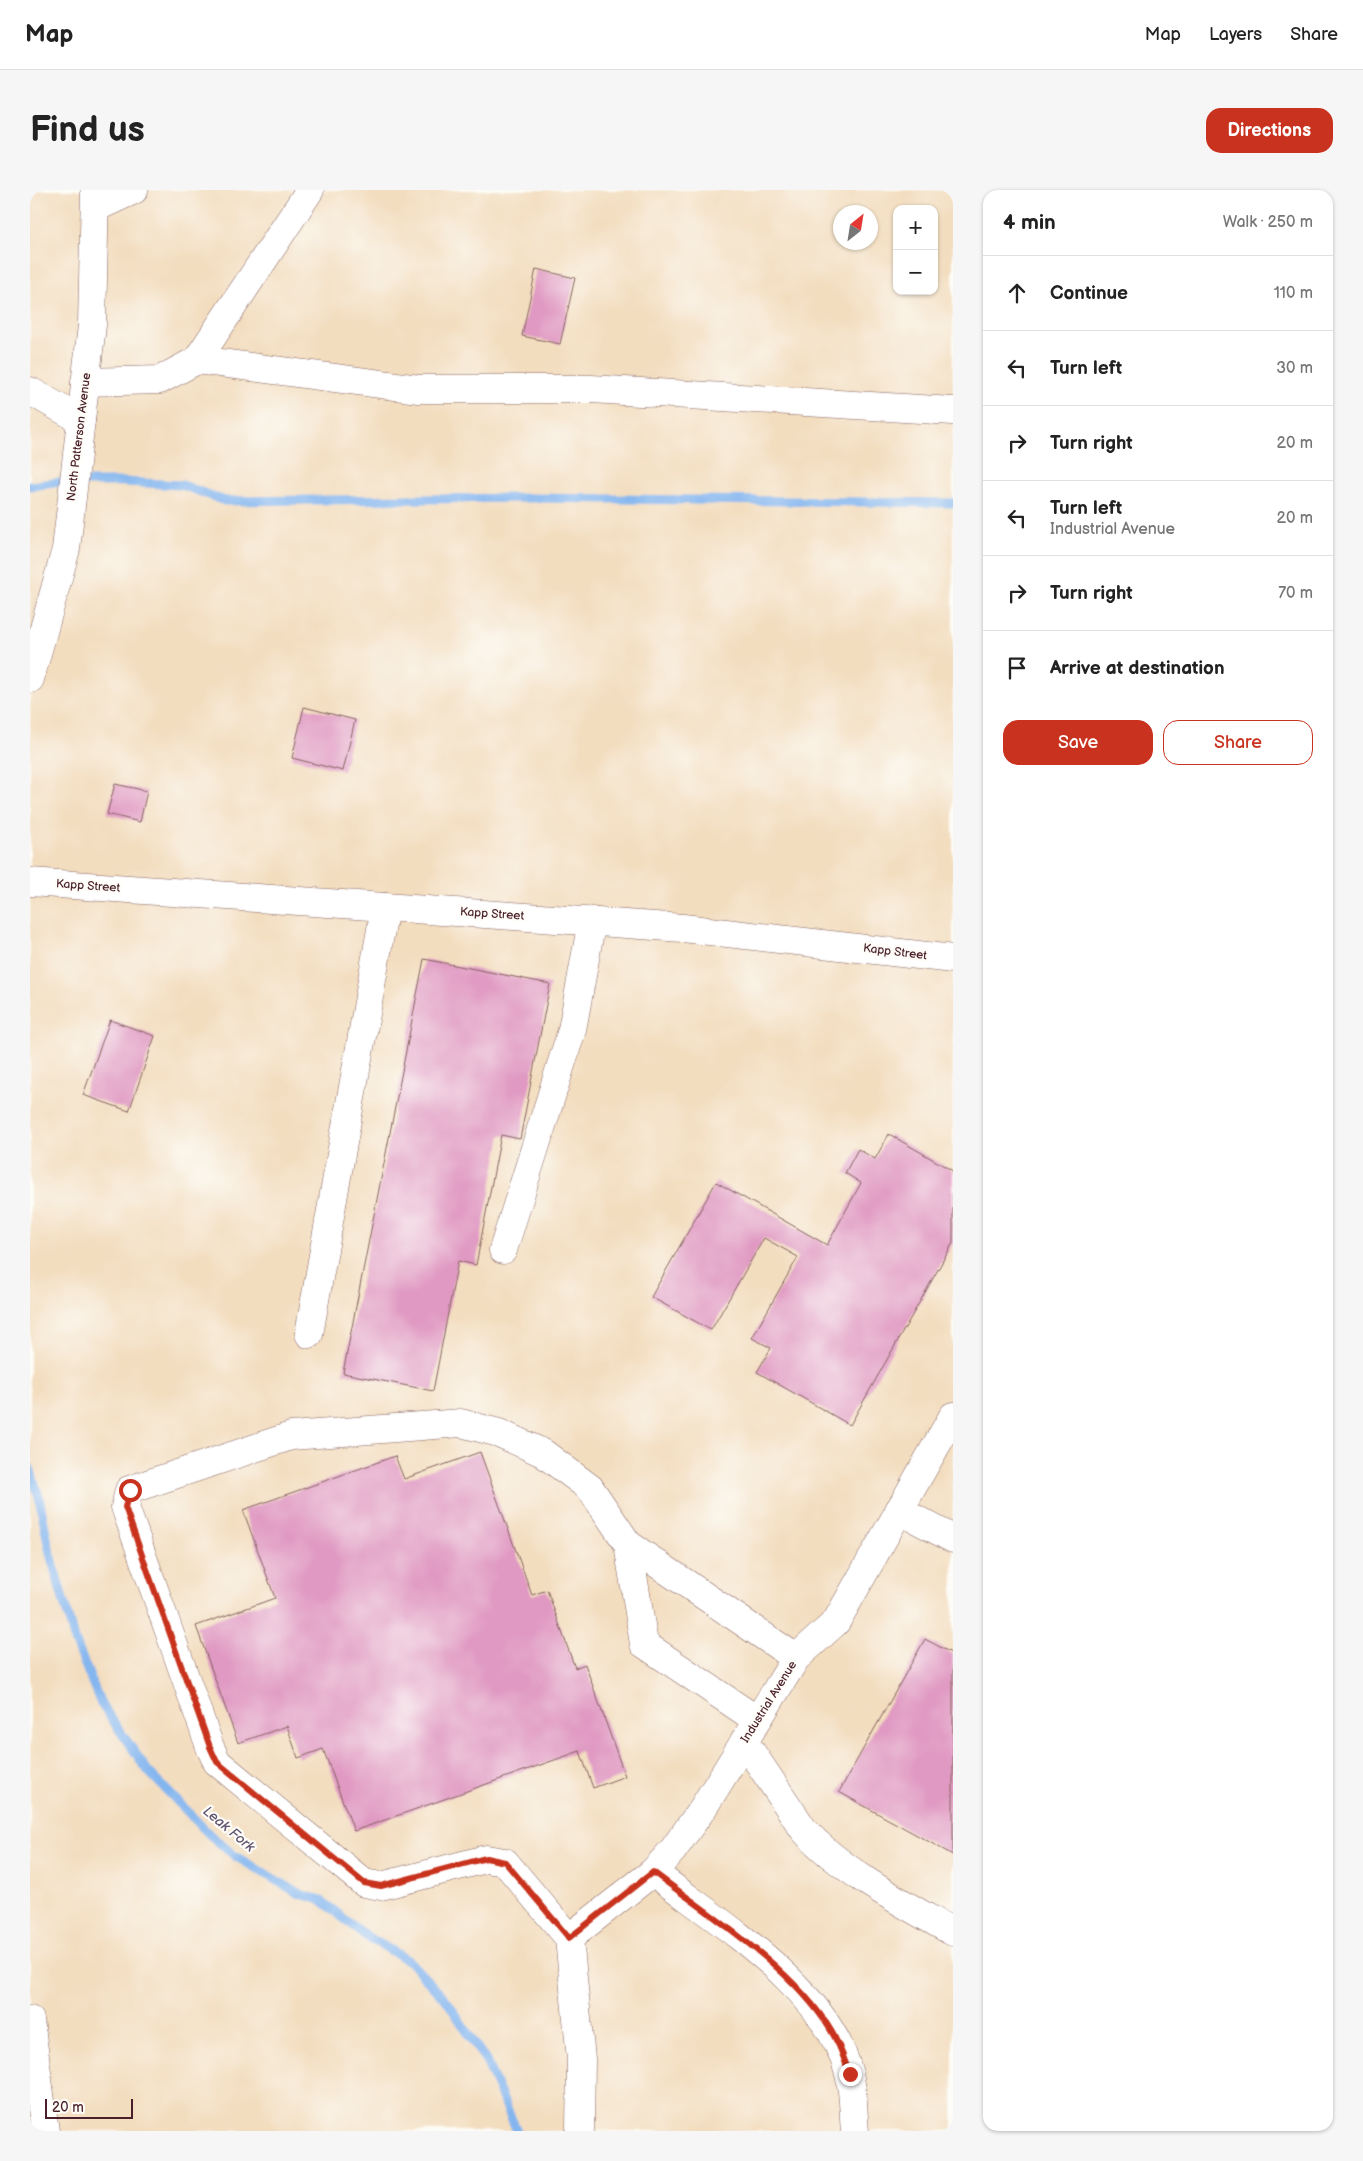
<!DOCTYPE html>
<meta charset="utf-8">
<style>
:root{--surface:#fff;--page:#f6f6f6;--text:#222;--muted:#767676;--line:#e0e0e0;--accent:#c8321e}
body{margin:0;font-family:"Balsamiq Sans",sans-serif;background:var(--page);color:var(--text)}
.controls{position:absolute;right:15px;top:15px;display:grid;overflow:hidden;border-radius:10px;box-shadow:0 1px 4px #0004}
.controls button{width:45px;height:45px;display:grid;place-items:center;padding:0;border:0;border-bottom:1px solid var(--line);background:var(--surface);color:var(--text);font:25px sans-serif}
.compass{position:absolute;left:803px;top:15px;width:45px;height:45px;border-radius:50%;background:var(--surface);box-shadow:0 1px 4px #0004;rotate:30deg}
.scale{position:absolute;left:15px;bottom:12px;width:88px;box-sizing:border-box;padding-left:5px;border:2px solid #4a1f2b;border-top:0;font-size:14px;line-height:18px;white-space:nowrap;color:#4a1f2b;-webkit-text-stroke:4px #fdfcf7;paint-order:stroke}
.stop{position:absolute;width:15px;height:15px;margin:-11px;border:4px solid #c8321e;border-radius:50%;background:#fff}
.stop.end{background:#c8321e;border-color:#fff;box-shadow:0 1px 5px #0008}
.list{margin:0;padding:0;list-style:none}
h2{display:flex;justify-content:space-between;align-items:center;height:65px;margin:0;padding:0 20px;font-size:21px}
h2 small{font-size:16px;font-weight:400;color:var(--muted)}
.list li{display:grid;grid-template-columns:32px 1fr auto;gap:15px;align-items:center;box-sizing:border-box;height:75px;padding:0 20px;border-top:1px solid var(--line)}
.list b{display:block;font-size:19px;white-space:nowrap}
.list p{margin:0;font-size:16px;white-space:nowrap;color:var(--muted)}
.list em{font-size:16px;font-style:normal;color:var(--muted)}
.actions{display:flex;gap:10px;padding:15px 20px}
.actions a{flex:1;padding:11px 0;border:1px solid var(--accent);border-radius:15px;text-align:center;font-size:18px;color:var(--accent)}
.actions .main{background:var(--accent);color:#fff}
.icon{flex:none;width:28px;height:28px;fill:none;stroke:currentColor;stroke-width:2;stroke-linecap:round;stroke-linejoin:round}
.map{position:relative;flex:none;width:923px;height:1941px;overflow:hidden;border-radius:15px}
header{display:flex;align-items:center;gap:30px;box-sizing:border-box;height:70px;padding:0 25px;background:var(--surface);border-bottom:1px solid var(--line)}
header strong{font-size:24px}
nav{display:flex;gap:28px;margin-inline-start:auto;font-size:18px}
.intro{display:flex;align-items:center;justify-content:space-between;box-sizing:border-box;height:120px;padding:0 30px}
h1{margin:0;font-size:35px}
.button{padding:12px 22px;border-radius:15px;background:var(--accent);color:#fff;font-size:18px;font-weight:700}
main{display:flex;gap:30px;padding:0 30px}
aside{flex:1;background:var(--surface);border-radius:15px;box-shadow:0 1px 4px #0004}
.map>svg:first-child{display:block}
.lines{fill:none;stroke-linecap:round;stroke-linejoin:round}
.stream{stroke:#83b5ef;stroke-width:9}
.building{fill:#e099c2}
.minor-casing{stroke:#85625f;stroke-width:29}
.major-casing{stroke:#85625f;stroke-width:29}
.highway-casing{stroke:#85625f;stroke-width:29}
.minor{stroke:#fff;stroke-width:28}
.major{stroke:#fff;stroke-width:28}
.highway{stroke:#fff;stroke-width:28}
.route{stroke:#c8321e;stroke-width:6}
.labels{text-anchor:middle;dominant-baseline:central;stroke-width:4.5;stroke-linejoin:round;paint-order:stroke}
.street-label{font-size:12px;fill:#4a1f2b;stroke:#fdfcf7}
.water-label{font-size:14px;font-style:italic;fill:#5e5470;stroke:#fdfcf7}
</style>
<header>
<strong>Map</strong>
<nav><a>Map</a><a>Layers</a><a>Share</a></nav>
</header>
<div class="intro"><h1>Find us</h1><a class="button">Directions</a></div>
<main>
<div class="map">
<svg width="923" height="1941" viewBox="0 0 923 1941">
<rect width="100%" height="100%" fill="#fdfcf7"/>
<filter id="ink" filterUnits="userSpaceOnUse"><feTurbulence type="fractalNoise" baseFrequency=".02" numOctaves="2"/><feDisplacementMap in="SourceGraphic" scale="10" xChannelSelector="R" yChannelSelector="G"/><feConvolveMatrix kernelMatrix="1 2 1 2 8 2 1 2 1" color-interpolation-filters="sRGB"/></filter>
<filter id="wash" filterUnits="userSpaceOnUse"><feTurbulence type="fractalNoise" baseFrequency=".0096" numOctaves="4" result="noise"/><feDisplacementMap in="SourceGraphic" scale="20" xChannelSelector="R" yChannelSelector="G"/><feGaussianBlur stdDeviation="1.12" result="paint"/><feColorMatrix in="noise" values="0 0 0 0 0 0 0 0 0 0 0 0 0 0 0 0 0 1.4 0 .05"/><feComposite in="paint" operator="in"/></filter>
<g filter="url(#wash)">
<rect width="100%" height="100%" fill="#f3ddbf"/>
<g class="lines">
<!-- stream -->
<g class="stream">
<path d="M0,296L31,292H93L152,295L195,311L501,308L923,313"/>
<path d="M0,1278L9,1307L20,1363L44,1448L71,1514L118,1581L180,1645L205,1666L270,1704L291,1710L333,1744L379,1771L417,1811L456,1871L487,1941"/>
</g>
</g>
<g id="blocks">
<!-- building -->
<g class="building">
<path d="M506,79L545,88L530,154L492,146Z"/>
<path d="M274,517L325,530L313,581L262,568Z"/>
<path d="M85,594L117,601L110,632L77,624Z"/>
<path d="M394,769L520,794L490,949L471,945L446,1075L428,1071L403,1201L313,1183Z"/>
<path d="M80,830L125,846L99,921L53,905Z"/>
<path d="M859,944L923,981V1053L820,1235L727,1182L741,1158L722,1148L768,1067L734,1048L681,1140L621,1107L686,992L797,1055L831,993L815,983L828,959L845,969Z"/>
<path d="M450,1262L502,1405L517,1400L545,1478L555,1474L595,1586L563,1598L550,1561L324,1641L293,1559L268,1568L257,1536L208,1553L166,1436L245,1408L213,1320L365,1266L374,1289Z"/>
<path d="M895,1449L923,1464V1665L809,1602Z"/>
</g>
</g>
</g>
<g filter="url(#ink)">
<use href="#blocks" fill-opacity="0" stroke="#85625f" stroke-width="1"/>
<g class="lines">
<!-- minor casing -->
<g class="minor-casing">
<g id="minor">
<path d="M65,18L104,0"/>
<path d="M167,170L389,199H561L923,221"/>
<path d="M55,192L130,190L167,170L280,0"/>
<path d="M0,201L51,230"/>
<path d="M0,692L653,738L923,769"/>
<path d="M473,1060L542,840L562,731"/>
<path d="M279,1144L355,717"/>
<path d="M869,1320L923,1349"/>
<path d="M727,1530L614,1454L598,1354L766,1468"/>
<path d="M714,1551L774,1640C811,1681 874,1714 923,1742"/>
<path d="M623,1682C689,1733 798,1798 819,1884C824,1902 823,1923 825,1941"/>
<path d="M539,1748L623,1682L643,1660L673,1618L766,1468L806,1432L923,1226"/>
<path d="M550,1941L551,1869L539,1748L475,1672L456,1669L351,1696L334,1693L187,1572L180,1557L95,1317L99,1300L261,1246L431,1233L469,1243L513,1263L560,1298L598,1354"/>
</g>
</g>
<!-- major casing -->
<g class="major-casing">
<path id="major" d="M0,489L36,359L62,135L65,0"/>
</g>
<!-- highway casing -->
<g class="highway-casing">
<path id="highway" d="M0,1830L15,1941"/>
</g>
<!-- minor -->
<use href="#minor" class="minor"/>
<!-- major -->
<use href="#major" class="major"/>
<!-- highway -->
<use href="#highway" class="highway"/>
</g>
</g>
<g class="lines" filter="url(#ink)">
<!-- route -->
<path class="route" d="M100,1300L95,1317L180,1557L187,1572L334,1693L351,1696L456,1668L475,1672L539,1748L623,1682C682,1727 778,1787 809,1856C813,1865 816,1875 820,1884"/>
</g>
<g class="labels">
<!-- street labels -->
<g class="street-label">
<text transform="translate(49 247) rotate(-83)">North Patterson Avenue</text>
<text transform="translate(58 696) rotate(4)">Kapp Street</text>
<text transform="translate(462 724) rotate(4)">Kapp Street</text>
<text transform="translate(865 762) rotate(7)">Kapp Street</text>
<text transform="translate(739 1512) rotate(-58)">Industrial Avenue</text>
</g>
<!-- water labels -->
<g class="water-label">
<text transform="translate(199 1639) rotate(40)">Leak Fork</text>
</g>
</g>
</svg>
<div class="controls">
<button>+</button>
<button>−</button>
</div>
<svg class="compass" viewBox="-18 -18 36 36"><path d="M0-13l5 13h-10z" fill="#e53935"/><path d="M0 13l5-13h-10z" fill="#767676"/></svg>
<div class="scale">20 m</div>
<div class="stop" style="left:100px;top:1300px"></div>
<div class="stop end" style="left:820px;top:1884px"></div>
</div>
<aside>
<h2>4 min<small>Walk · 250 m</small></h2>
<ul class="list">
<li><svg class="icon" aria-label="ahead" viewBox="0 0 24 24"><path d="M12 20V5M6 11l6-6 6 6"/></svg><div><b>Continue</b></div><em>110 m</em></li>
<li><svg class="icon" aria-label="left" viewBox="0 0 24 24"><path d="M17 20v-9H6M10 6l-5 5 5 5"/></svg><div><b>Turn left</b></div><em>30 m</em></li>
<li><svg class="icon" aria-label="right" viewBox="0 0 24 24"><path d="M7 20v-9h11M14 6l5 5-5 5"/></svg><div><b>Turn right</b></div><em>20 m</em></li>
<li><svg class="icon" aria-label="left" viewBox="0 0 24 24"><path d="M17 20v-9H6M10 6l-5 5 5 5"/></svg><div><b>Turn left</b><p>Industrial Avenue</p></div><em>20 m</em></li>
<li><svg class="icon" aria-label="right" viewBox="0 0 24 24"><path d="M7 20v-9h11M14 6l5 5-5 5"/></svg><div><b>Turn right</b></div><em>70 m</em></li>
<li><svg class="icon" aria-label="arrive" viewBox="0 0 24 24"><path d="M6 21V4h12l-3 4 3 4H6"/></svg><div><b>Arrive at destination</b></div></li>
</ul>
<div class="actions"><a class="main">Save</a><a>Share</a></div>
</aside>
</main>
